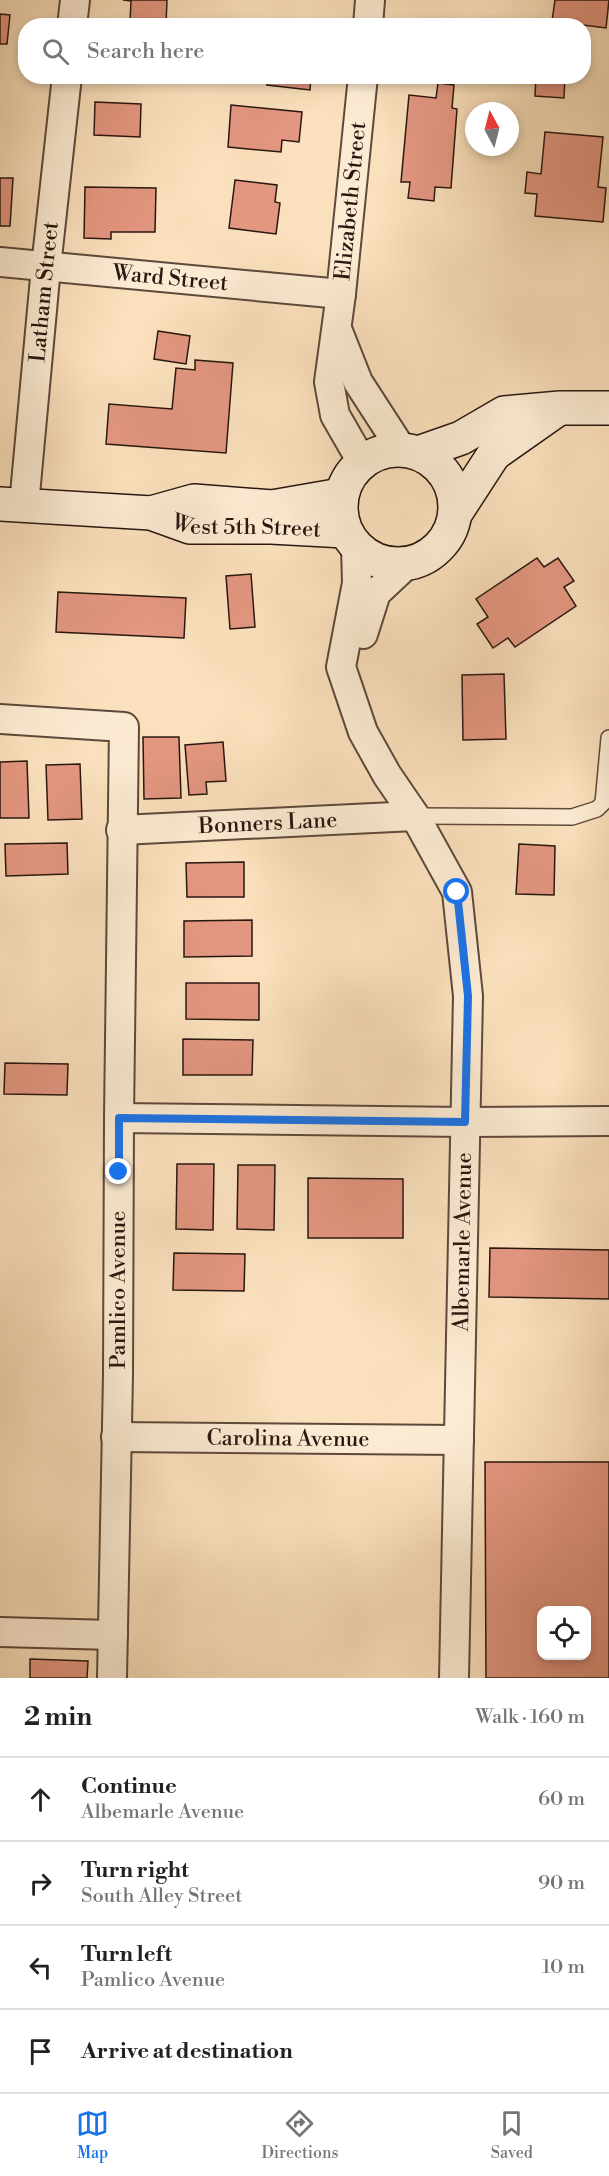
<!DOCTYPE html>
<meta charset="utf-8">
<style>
:root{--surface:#fff;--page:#f2f2f2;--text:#202124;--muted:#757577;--line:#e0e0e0;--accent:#1a73e8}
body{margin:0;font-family:"Libre Bodoni",serif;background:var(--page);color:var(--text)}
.controls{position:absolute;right:18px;bottom:18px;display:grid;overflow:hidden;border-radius:12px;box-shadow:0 3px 9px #0003}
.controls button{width:54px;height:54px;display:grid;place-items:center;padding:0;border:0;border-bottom:2px solid var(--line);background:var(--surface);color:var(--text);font:30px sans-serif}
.compass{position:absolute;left:465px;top:102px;width:54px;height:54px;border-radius:50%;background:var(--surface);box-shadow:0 3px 9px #0003;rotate:353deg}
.stop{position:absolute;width:18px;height:18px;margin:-14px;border:4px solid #1a73e8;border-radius:50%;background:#fff}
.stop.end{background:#1a73e8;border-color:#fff;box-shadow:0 2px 6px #0008}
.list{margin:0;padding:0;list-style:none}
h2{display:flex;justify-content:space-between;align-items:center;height:78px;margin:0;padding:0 24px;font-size:26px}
h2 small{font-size:20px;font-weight:400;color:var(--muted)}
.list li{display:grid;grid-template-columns:39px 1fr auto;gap:18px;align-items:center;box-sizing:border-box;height:84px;padding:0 24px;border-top:2px solid var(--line)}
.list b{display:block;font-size:22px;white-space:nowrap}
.list p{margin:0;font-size:20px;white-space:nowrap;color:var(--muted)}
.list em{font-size:20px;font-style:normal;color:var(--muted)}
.icon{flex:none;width:33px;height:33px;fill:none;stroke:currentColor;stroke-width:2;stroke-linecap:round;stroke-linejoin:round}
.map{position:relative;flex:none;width:609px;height:1678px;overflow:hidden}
.search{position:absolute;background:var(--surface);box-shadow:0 3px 9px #0003;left:18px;right:18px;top:18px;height:66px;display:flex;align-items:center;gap:15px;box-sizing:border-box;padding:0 21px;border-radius:24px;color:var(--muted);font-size:22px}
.sheet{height:414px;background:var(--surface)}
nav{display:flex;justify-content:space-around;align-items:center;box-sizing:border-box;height:84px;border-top:2px solid var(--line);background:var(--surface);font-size:16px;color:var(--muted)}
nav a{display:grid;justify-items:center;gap:3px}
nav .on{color:var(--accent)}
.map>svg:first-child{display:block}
.building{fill:#e39680;stroke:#291710;stroke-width:1.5;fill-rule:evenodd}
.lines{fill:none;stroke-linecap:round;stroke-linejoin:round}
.service-casing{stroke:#5d493b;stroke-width:18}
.minor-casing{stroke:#5d493b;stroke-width:32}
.secondary-casing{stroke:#291710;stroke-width:36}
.service{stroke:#fcebd3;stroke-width:15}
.minor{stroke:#fcebd3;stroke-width:28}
.secondary{stroke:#fcebd3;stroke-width:33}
.route{stroke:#1a73e8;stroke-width:8}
.labels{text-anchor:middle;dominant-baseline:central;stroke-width:6;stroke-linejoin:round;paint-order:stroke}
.street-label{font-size:22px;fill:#291710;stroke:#fcebd3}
</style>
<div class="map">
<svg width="609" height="1678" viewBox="0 0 609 1678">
<rect width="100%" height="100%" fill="#fae0bc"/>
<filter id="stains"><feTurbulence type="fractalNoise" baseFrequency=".00333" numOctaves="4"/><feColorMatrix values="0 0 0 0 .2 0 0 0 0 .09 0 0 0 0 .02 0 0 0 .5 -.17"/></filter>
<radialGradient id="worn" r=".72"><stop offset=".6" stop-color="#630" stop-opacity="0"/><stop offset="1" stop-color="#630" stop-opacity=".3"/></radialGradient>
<!-- building -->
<g class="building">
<path d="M123,0H167L166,24L130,22L131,1Z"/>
<path d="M555,0H609L606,28L552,21Z"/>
<path d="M0,14L10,15L7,44H0Z"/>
<path d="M268,76H311L310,90L267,85Z"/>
<path d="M536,76H565L564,98L535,96Z"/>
<path d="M438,83L454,85L452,108L457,109L451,188L435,187L434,201L408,198L410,182H401L409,95L436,98Z"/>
<path d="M95,102L141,104L140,137L94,135Z"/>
<path d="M231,105L302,112L299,142L282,140L281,152L228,147Z"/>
<path d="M545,132L603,137L598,187L606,188L603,222L535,216L537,194L525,193L527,172L541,174Z"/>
<path d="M0,178H13L10,226H0Z"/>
<path d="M235,180L277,185L275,202L280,203L276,234L229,228Z"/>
<path d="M85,187L156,188L155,232H111V239L84,238Z"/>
<path d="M158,331L190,336L186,364L154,359Z"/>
<path d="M195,360L233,363L226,453L106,444L109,404L172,409L176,368L195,370Z"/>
<path d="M537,558L544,567L558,558L574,581L564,587L576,606L515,647L508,638L493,648L477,624L488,617L476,599Z"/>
<path d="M251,574L255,627L230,629L226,576Z"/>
<path d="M58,592L186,598L184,638L56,632Z"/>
<path d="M504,674L506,739L463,740L462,675Z"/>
<path d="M143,737H179L181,798L144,799Z"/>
<path d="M223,742L226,781L206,782L207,794L189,795L185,745Z"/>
<path d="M27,761L29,818H0V762Z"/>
<path d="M80,764L82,819L48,820L46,765Z"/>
<path d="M67,843L68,874L6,876L5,844Z"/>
<path d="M519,844L555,846L554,895L516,894Z"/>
<path d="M244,862V897H187L186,863Z"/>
<path d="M252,920V956L184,957V921Z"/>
<path d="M186,983H259V1020L186,1019Z"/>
<path d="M183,1039L253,1040L252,1075H183Z"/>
<path d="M5,1063L68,1064L67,1095L4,1094Z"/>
<path d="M177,1164H214L213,1230L176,1229Z"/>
<path d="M238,1165H275L274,1230L237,1229Z"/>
<path d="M308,1178L403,1179V1238H308Z"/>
<path d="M490,1248L609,1250V1299L489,1297Z"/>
<path d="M174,1253L245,1254L244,1291L173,1290Z"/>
<path d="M485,1462H609V1678H486ZM542,1610H586V1656H542Z"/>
<path d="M30,1659L88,1661L87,1678H30Z"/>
</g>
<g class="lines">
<!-- service casing -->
<g class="service-casing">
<path id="service" d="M415,816L572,817L597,809L603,803L609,738"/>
</g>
<!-- minor casing -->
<g class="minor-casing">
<g id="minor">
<path d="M72,26L75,0"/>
<path d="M368,26L370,0"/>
<path id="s1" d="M0,262L341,294"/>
<path d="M337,329L358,382L402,450"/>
<path id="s2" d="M362,462L335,415L329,382L341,294L363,76"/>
<path id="s3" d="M24,505L46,267L67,76"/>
<path d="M356,547L357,583L341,667L363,732L387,775L415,816L457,892L468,996L454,1678"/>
<path d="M363,634L376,593L407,564"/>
<path d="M0,719L124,727L119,1118L118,1375L112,1678"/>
<path id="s4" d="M121,830L415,816"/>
<path d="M119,1118L465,1122L609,1121"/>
<path id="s5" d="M116,1437L459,1440"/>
<path d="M0,1632L113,1635"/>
</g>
</g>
<!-- secondary casing -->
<g class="secondary-casing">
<g id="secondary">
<circle cx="398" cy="507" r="57"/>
<path d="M418,453L461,438L504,413L560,408H609"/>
<path id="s6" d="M0,504L151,513L190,527H271L345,531"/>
<path d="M151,513L194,501L272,507L341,495"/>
<path d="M455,514L494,454L558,409"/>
</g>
</g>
<!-- service -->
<use href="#service" class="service"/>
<!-- minor -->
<use href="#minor" class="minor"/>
<!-- secondary -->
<use href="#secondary" class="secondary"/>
</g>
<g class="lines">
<!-- route -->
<path class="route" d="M119,1172V1118L465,1122L468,996L457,892"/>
</g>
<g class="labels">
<!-- street labels -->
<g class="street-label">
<text stroke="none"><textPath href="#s2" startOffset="270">Elizabeth Street</textPath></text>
<text stroke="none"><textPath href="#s1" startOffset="171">Ward Street</textPath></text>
<text stroke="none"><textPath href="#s3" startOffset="214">Latham Street</textPath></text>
<text stroke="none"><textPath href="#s6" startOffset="249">West 5th Street</textPath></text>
<text stroke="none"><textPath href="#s4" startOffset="147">Bonners Lane</textPath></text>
<text transform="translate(463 1242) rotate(-89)">Albemarle Avenue</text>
<text transform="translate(118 1290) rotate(-90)">Pamlico Avenue</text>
<text stroke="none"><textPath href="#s5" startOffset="172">Carolina Avenue</textPath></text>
</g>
</g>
<rect width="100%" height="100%" filter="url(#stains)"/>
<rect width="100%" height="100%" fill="url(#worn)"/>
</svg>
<div class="controls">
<button><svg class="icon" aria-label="locate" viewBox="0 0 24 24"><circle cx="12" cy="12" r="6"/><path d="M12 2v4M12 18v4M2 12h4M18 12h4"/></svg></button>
</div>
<svg class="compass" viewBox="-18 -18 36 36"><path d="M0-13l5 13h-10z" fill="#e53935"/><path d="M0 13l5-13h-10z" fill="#757577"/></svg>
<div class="stop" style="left:457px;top:892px"></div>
<div class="stop end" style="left:119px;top:1172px"></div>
<div class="search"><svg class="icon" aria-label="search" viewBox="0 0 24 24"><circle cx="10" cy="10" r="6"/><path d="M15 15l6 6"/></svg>Search here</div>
</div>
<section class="sheet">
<h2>2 min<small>Walk · 160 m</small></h2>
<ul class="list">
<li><svg class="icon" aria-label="ahead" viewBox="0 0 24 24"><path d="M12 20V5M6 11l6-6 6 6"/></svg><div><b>Continue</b><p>Albemarle Avenue</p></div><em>60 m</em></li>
<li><svg class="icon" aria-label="right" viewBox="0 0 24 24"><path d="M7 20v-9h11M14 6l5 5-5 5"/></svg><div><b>Turn right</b><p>South Alley Street</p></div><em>90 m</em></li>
<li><svg class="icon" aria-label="left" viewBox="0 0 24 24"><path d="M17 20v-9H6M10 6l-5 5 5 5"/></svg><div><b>Turn left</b><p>Pamlico Avenue</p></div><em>10 m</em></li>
<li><svg class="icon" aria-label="arrive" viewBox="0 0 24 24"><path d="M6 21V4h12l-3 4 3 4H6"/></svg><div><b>Arrive at destination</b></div></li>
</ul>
</section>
<nav>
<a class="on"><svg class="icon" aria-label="map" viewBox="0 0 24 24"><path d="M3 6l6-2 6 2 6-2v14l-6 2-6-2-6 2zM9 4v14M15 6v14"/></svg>Map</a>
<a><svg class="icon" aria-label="directions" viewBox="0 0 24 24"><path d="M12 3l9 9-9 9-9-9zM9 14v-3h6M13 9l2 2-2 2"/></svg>Directions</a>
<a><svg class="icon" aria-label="saved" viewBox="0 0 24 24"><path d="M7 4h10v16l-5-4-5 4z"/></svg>Saved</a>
</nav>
